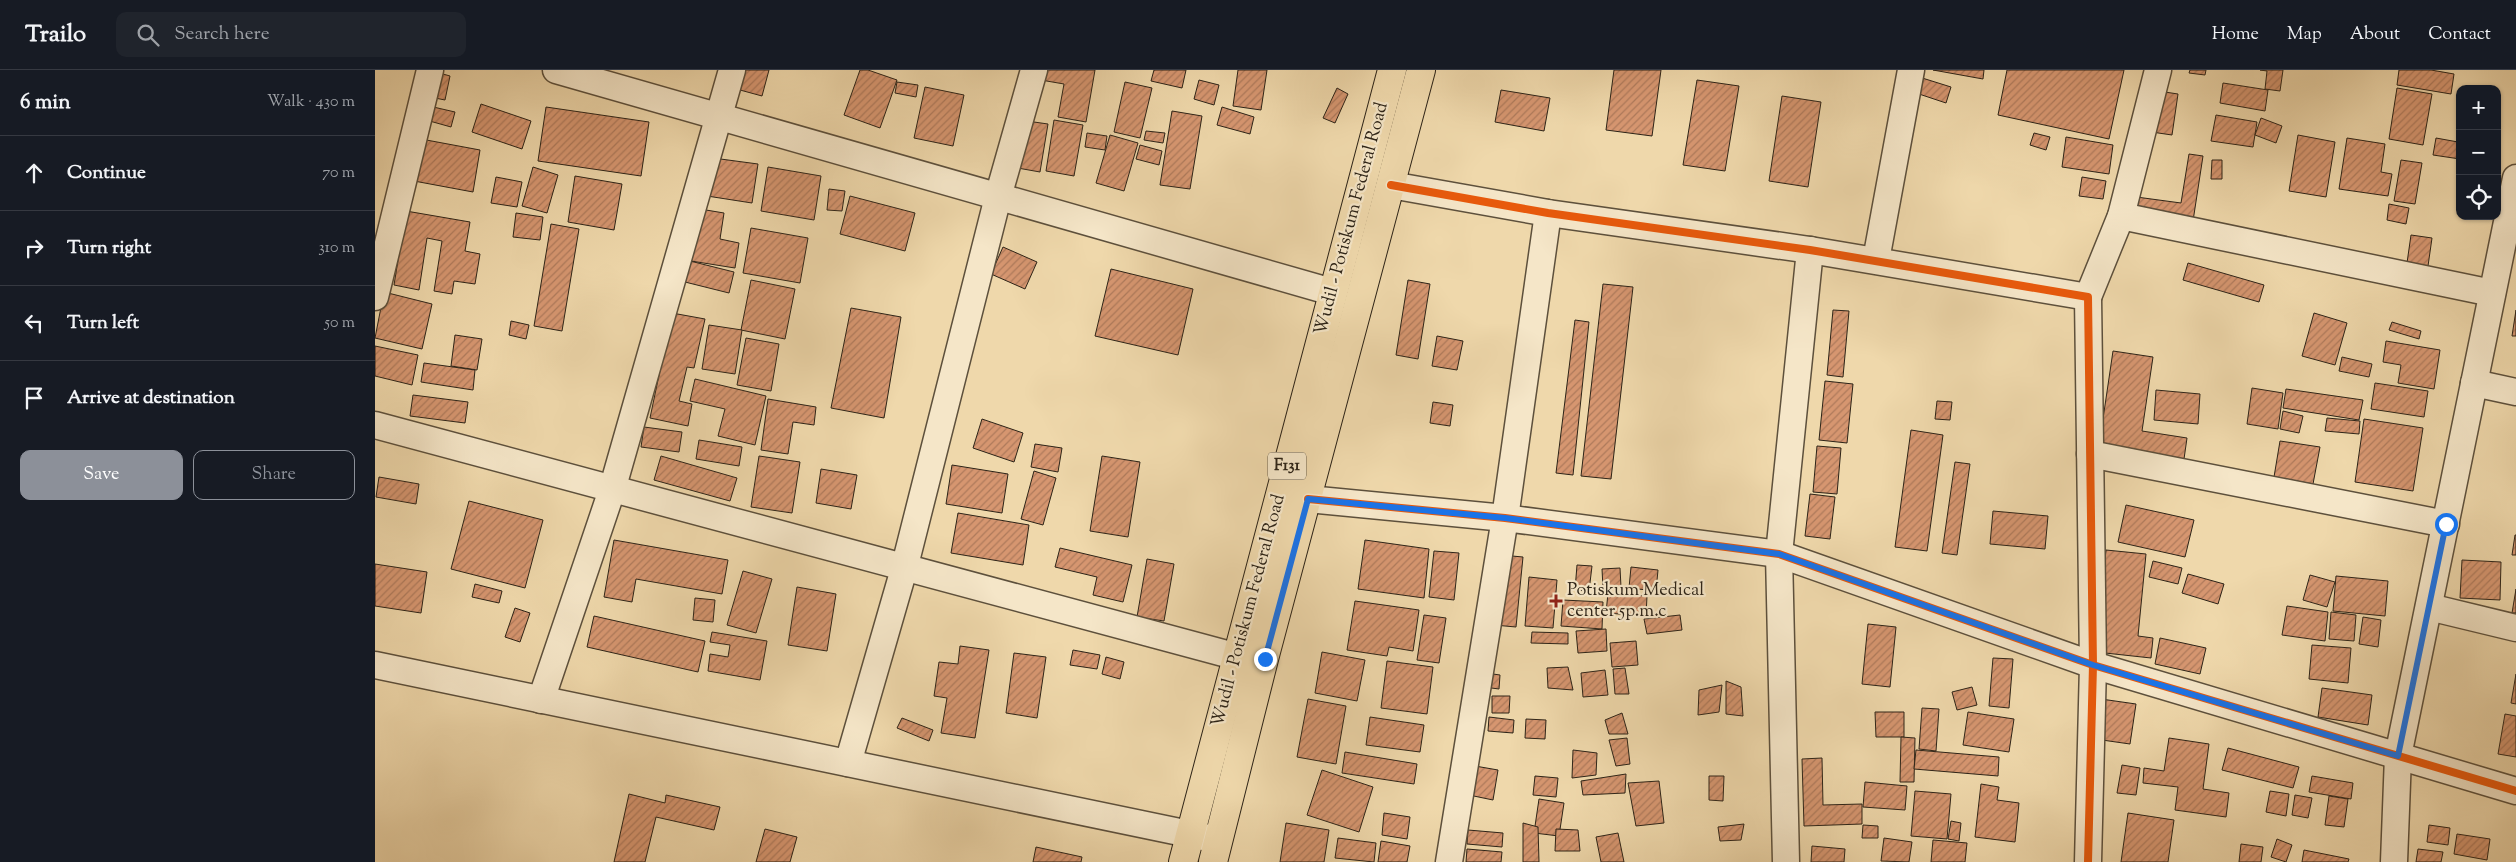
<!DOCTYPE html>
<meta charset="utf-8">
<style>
:root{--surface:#171b24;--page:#20242c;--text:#f1f3f6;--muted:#9ea1a6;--line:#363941;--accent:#8c9099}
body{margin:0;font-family:"Sorts Mill Goudy",serif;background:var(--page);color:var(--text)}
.controls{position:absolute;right:15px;top:15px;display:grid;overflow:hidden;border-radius:10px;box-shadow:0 1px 4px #0004}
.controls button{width:45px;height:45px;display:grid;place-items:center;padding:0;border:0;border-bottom:1px solid var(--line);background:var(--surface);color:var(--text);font:25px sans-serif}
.stop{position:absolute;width:15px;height:15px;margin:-11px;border:4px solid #1a73e8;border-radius:50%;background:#fff}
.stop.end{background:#1a73e8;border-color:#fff;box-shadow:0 1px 5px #0008}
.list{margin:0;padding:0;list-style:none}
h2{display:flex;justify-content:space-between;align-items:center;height:65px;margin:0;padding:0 20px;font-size:21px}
h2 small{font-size:16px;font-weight:400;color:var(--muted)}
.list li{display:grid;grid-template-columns:32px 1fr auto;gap:15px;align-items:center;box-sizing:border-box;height:75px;padding:0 20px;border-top:1px solid var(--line)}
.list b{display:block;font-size:19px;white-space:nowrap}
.list em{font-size:16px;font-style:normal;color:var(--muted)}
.actions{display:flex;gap:10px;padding:15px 20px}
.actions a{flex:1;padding:11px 0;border:1px solid var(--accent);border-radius:10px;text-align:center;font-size:18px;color:var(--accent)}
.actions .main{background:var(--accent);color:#fff}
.icon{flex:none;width:28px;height:28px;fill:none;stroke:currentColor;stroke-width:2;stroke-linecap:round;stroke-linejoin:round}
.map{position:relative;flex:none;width:2141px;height:792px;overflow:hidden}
header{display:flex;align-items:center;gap:30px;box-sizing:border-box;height:70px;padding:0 25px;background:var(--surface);border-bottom:1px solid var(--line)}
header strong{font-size:24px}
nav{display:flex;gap:28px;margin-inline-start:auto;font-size:18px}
.search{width:350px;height:45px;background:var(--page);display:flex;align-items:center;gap:12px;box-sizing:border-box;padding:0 18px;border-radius:10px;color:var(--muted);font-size:19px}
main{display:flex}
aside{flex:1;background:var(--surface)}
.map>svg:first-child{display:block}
.building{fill:url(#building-hatch);stroke:#2c2317}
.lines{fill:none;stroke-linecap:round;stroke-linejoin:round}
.minor-casing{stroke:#5d503c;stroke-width:29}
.major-casing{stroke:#2c2317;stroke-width:30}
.minor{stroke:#f5e6c8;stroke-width:26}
.major{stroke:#efd8ab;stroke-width:28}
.cycleway-casing{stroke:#f5e6c8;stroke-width:11}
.cycleway{stroke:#e8590c;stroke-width:8}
.route{stroke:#1a73e8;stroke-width:6}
.poi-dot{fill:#8f2418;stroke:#f5e6c8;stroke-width:2}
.labels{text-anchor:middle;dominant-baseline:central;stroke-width:4.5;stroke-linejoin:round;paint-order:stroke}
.shield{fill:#f5e6c8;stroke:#685e4c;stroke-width:1}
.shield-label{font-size:16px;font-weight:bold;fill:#2c2317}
.street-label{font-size:18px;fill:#2c2317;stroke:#f5e6c8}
.poi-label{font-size:18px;fill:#2c2317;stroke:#f5e6c8;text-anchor:start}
</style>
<header>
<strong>Trailo</strong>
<div class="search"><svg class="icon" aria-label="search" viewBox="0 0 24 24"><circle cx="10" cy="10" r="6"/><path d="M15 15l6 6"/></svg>Search here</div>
<nav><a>Home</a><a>Map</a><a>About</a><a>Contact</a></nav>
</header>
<main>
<aside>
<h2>6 min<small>Walk · 430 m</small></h2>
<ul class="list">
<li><svg class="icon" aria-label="ahead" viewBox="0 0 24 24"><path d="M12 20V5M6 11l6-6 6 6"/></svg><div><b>Continue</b></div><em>70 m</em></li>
<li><svg class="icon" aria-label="right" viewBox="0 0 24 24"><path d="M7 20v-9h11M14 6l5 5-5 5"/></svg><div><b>Turn right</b></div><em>310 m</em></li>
<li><svg class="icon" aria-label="left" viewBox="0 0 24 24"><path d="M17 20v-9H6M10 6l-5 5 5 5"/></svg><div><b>Turn left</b></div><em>50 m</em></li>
<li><svg class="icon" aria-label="arrive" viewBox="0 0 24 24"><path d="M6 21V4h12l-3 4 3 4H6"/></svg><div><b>Arrive at destination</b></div></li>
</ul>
<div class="actions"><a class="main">Save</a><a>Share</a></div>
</aside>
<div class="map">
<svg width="2141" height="792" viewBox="0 0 2141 792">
<defs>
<pattern id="building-hatch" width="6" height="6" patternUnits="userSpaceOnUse" patternTransform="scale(1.25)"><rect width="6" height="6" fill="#d69670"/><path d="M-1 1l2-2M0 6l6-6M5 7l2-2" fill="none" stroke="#ae7a5b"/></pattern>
</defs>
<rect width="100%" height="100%" fill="#efd8ab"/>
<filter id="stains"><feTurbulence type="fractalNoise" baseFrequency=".004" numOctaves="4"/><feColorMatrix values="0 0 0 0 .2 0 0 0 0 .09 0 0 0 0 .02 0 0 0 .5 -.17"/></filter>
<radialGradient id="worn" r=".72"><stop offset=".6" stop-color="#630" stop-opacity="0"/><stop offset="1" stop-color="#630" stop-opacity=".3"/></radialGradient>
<!-- building -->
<g class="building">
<path d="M359,0H394L387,26L354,17Z"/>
<path d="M485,0H493L522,10L505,58L469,45Z"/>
<path d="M662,0H720L711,52L683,47L689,14L660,9Z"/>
<path d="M779,0H811L807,18L776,11Z"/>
<path d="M863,0H892L886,40L858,36Z"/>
<path d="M1239,0H1286L1277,66L1231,60Z"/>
<path d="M1558,0H1609L1608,9Z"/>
<path d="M1632,0H1749L1734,69L1623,45Z"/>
<path d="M1815,0H1831L1830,5L1814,3Z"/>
<path d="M1885,0H1908L1905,21L1890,19L1892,1Z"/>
<path d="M2024,0H2056L2079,4L2076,24L2022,15Z"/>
<path d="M61,2L75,6L70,30L55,27Z"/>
<path d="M1528,2L1576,17L1571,33L1523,17Z"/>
<path d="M824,10L844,15L839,35L819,29Z"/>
<path d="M1322,10L1364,16L1350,101L1308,95Z"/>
<path d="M522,12L543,15L541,27L520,23Z"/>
<path d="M750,12L777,18L765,68L739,62Z"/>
<path d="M1848,13L1893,20L1890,41L1845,33Z"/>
<path d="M550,17L589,25L578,76L539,68Z"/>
<path d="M962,18L973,24L960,53L948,48Z"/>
<path d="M2022,18L2057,24L2048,75L2014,69Z"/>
<path d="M1770,19L1803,24L1797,65L1763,60Z"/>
<path d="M1126,20L1175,28L1169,61L1120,52Z"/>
<path d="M1407,26L1446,32L1433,117L1394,111Z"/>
<path d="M106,34L156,51L147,79L97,62Z"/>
<path d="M54,36L80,42L76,57L51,50Z"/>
<path d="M171,37L274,52L266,106L163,91Z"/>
<path d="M847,37L879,47L875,64L842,55Z"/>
<path d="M797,41L827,46L815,119L785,115Z"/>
<path d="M1841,45L1882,52L1878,77L1836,71Z"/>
<path d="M1886,48L1907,56L1901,73L1880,65Z"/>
<path d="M645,50L673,54L665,102L637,97Z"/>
<path d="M679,50L708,55L699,106L671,101Z"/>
<path d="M2085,60V89L2058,85L2061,68L2083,72Z"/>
<path d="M771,61L790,63L788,73L769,70Z"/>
<path d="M712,63L732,66L730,80L710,77Z"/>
<path d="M1659,63L1675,67L1671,80L1655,75Z"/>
<path d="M735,65L763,73L749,121L721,113Z"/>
<path d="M1923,65L1960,72L1951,127L1914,121Z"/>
<path d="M1691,67L1738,75L1734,104L1687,97Z"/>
<path d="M1972,68L2010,74L2006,102L2017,104L2013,126L1964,119Z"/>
<path d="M46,69L105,80L98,122L39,111Z"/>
<path d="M765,75L787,81L784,95L761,89Z"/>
<path d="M1814,84L1828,86L1818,151L1752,141L1754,126L1806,133Z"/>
<path d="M338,88L383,94L377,133L332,126Z"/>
<path d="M1837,90H1847V109H1836Z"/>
<path d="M2026,90L2047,93L2040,134L2019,131Z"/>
<path d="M158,97L183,105L172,143L147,136Z"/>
<path d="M393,97L446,106L439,150L386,141Z"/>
<path d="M200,106L247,114L239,160L193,152Z"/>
<path d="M121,107L147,112L142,137L116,133Z"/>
<path d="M1707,107L1731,111L1728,129L1704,126Z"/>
<path d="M454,119L470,121L467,141L452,140Z"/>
<path d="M475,126L540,143L530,181L465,164Z"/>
<path d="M2014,134L2034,138L2031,154L2012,150Z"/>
<path d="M325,139L349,143L345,169L364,173L360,198L316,191Z"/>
<path d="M31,141L95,152L90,181L105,184L100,214L79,211L77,224L59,221L67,171L52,168L44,220L19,215Z"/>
<path d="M141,143L168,147L165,170L138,167Z"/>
<path d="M176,154L204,159L187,261L159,256Z"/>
<path d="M376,158L433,168L425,213L368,203Z"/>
<path d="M2036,165L2057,168L2053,196L2032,193Z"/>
<path d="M628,177L662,192L650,219L616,204Z"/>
<path d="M315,191L359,202L354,223L310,212Z"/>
<path d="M1813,193L1889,215L1884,232L1808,210Z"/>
<path d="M736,199L818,219L803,285L720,266Z"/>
<path d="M376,210L420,219L410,269L366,260Z"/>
<path d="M1033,210L1055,214L1043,289L1021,285Z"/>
<path d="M1228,214L1258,217L1236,409L1206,406Z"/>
<path d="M9,222L57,234L47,279L0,268Z"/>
<path d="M476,238L526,247L509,348L456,338Z"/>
<path d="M1458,240L1474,241L1468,307L1452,305Z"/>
<path d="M2141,240V266H2137Z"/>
<path d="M297,243L330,249L319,298L312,297L304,331L317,334L313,356L275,348Z"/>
<path d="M1939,243L1972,253L1960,295L1927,286Z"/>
<path d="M1200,250L1214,252L1198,405L1181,403Z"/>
<path d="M136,251L154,255L151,269L134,265Z"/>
<path d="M2017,252L2046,261L2044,269L2014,260Z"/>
<path d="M334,255L367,260L360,304L327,299Z"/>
<path d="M80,265L107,269L102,300L76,296Z"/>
<path d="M1062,266L1088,271L1082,300L1057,296Z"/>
<path d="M371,268L404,274L396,321L362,315Z"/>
<path d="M2011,271L2065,280L2059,319L2023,313L2026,295L2008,292Z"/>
<path d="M0,276L43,285L37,315L0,306Z"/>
<path d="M1738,281L1778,287L1767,361L1812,368L1809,389L1724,376Z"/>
<path d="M1967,287L1997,294L1994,307L1964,301Z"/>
<path d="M49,293L100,300L98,320L46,312Z"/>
<path d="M320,309L391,326L380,375L343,366L350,339L315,331Z"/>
<path d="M1450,311L1478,314L1472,373L1444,370Z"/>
<path d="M2000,313L2053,321L2049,347L1996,339Z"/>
<path d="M1877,318L1908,323L1903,359L1872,354Z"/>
<path d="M1911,319L1988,330L1984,350L1908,338Z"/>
<path d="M1781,320L1825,324L1823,354L1779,350Z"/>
<path d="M38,325L93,332L90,353L35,346Z"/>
<path d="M393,329L441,337L439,355L418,352L413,384L386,380Z"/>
<path d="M1562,331L1577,332L1575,350L1560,349Z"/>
<path d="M1058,332L1078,335L1075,356L1055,353Z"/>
<path d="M1908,341L1928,346L1924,363L1905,359Z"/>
<path d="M1952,348L1985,351L1984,364L1950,361Z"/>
<path d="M607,349L648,363L639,392L598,378Z"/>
<path d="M1989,349L2048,358L2038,421L1980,412Z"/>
<path d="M269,357L307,362L304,382L266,377Z"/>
<path d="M1536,360L1568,365L1552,481L1520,477Z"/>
<path d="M324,370L367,377L364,396L321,389Z"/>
<path d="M1905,371L1945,377L1938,414L1899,407Z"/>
<path d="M660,374L687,378L683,402L656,397Z"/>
<path d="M1442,376L1466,378L1462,424L1438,422Z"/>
<path d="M286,386L362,408L355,431L279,410Z"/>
<path d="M384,386L425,392L417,443L376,437Z"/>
<path d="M727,386L765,392L753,467L715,461Z"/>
<path d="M1580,392L1595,394L1582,485L1567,483Z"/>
<path d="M577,395L633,404L627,443L571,434Z"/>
<path d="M446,399L482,405L476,439L441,433Z"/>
<path d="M659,401L681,408L668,455L646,449Z"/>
<path d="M4,407L44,414L41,434L1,427Z"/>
<path d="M1435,424L1460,427L1455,469L1430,466Z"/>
<path d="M94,431L168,450L150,518L76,499Z"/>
<path d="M1751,435L1819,450L1810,487L1743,472Z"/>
<path d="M1618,441L1673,446L1670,479L1615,474Z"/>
<path d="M583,443L654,455L648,495L576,483Z"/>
<path d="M2140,465H2141V485H2137Z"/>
<path d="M239,470L353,490L347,524L261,509L257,532L229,527Z"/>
<path d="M990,470L1054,479L1049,528L983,519Z"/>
<path d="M685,478L757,495L748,532L718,525L722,507L680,497Z"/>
<path d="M1731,480L1771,484L1763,566L1778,568L1776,588L1721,582Z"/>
<path d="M1059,481L1084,483L1079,530L1054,527Z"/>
<path d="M1126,485L1148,487L1141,557L1119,555Z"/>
<path d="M772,489L799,494L789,551L762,547Z"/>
<path d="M2087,490L2126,492L2125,530L2085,528Z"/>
<path d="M1778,491L1807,498L1803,514L1774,507Z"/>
<path d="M0,494L52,502L46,543L0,536Z"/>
<path d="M1202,495L1217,496L1214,521L1200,520Z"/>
<path d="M1256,497L1283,500L1281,521L1254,518Z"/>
<path d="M1245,498L1246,517L1228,518L1227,499Z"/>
<path d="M368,501L397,509L381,563L352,555Z"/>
<path d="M1813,504L1849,514L1843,534L1807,523Z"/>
<path d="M1935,505L1960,512L1952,537L1928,530Z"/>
<path d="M1961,506L2013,511L2010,546L1958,541Z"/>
<path d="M1154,507L1182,510L1178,558L1150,556Z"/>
<path d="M100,514L127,521L124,533L97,527Z"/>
<path d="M422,517L461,524L452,581L413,575Z"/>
<path d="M2141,519V543H2137Z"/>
<path d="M1233,523L1272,526L1271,546L1231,543Z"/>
<path d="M320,528L340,530L338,552L318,550Z"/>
<path d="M1188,530L1228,532L1227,559L1186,556Z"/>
<path d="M980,531L1044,540L1038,581L1014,577L1012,586L972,580Z"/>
<path d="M1912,536L1953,542L1950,571L1907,565Z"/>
<path d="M140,538L155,543L145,572L130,567Z"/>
<path d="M1956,542L1981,545L1979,571L1954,569Z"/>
<path d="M1049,545L1071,548L1064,593L1042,590Z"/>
<path d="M1305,545L1307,560L1272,564L1269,549Z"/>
<path d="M219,546L330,571L323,602L212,577Z"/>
<path d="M1988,547L2006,550L2003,577L1984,574Z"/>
<path d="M1493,554L1521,557L1515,617L1487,614Z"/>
<path d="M1231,559L1232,581L1203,583L1201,561Z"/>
<path d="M337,562L392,571L385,610L333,601L335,584L353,587L355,575L335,572Z"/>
<path d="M1157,562L1193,563V574L1156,573Z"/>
<path d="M1785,568L1831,578L1825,604L1780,594Z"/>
<path d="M1261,571L1263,595L1237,597L1235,573Z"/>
<path d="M1937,575L1976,578L1973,613L1934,609Z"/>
<path d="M585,576L614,580L600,668L566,663L572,628L559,626L564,592L583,594Z"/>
<path d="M698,580L725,585L722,599L695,595Z"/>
<path d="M947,582L990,590L982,631L940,623Z"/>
<path d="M639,583L671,587L662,648L631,643Z"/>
<path d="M731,587L749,592L745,609L727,604Z"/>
<path d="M1618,588L1638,589L1634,638L1614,636Z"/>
<path d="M1012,591L1058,597L1052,644L1006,638Z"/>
<path d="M1193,597L1198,620L1173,618L1172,598Z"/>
<path d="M1250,598L1254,624H1240L1238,599Z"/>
<path d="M1230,600L1233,625L1208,627L1206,603Z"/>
<path d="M1111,603L1125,605L1124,619L1109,617Z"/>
<path d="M2141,604V634L2136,633Z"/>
<path d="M1351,611L1366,617L1368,646L1351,644Z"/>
<path d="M1347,615L1344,642L1323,645L1324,620Z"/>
<path d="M1597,617L1602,635L1582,640L1577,622Z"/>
<path d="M1947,618L1997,625L1993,655L1943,647Z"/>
<path d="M1117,626H1135L1134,643H1117Z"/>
<path d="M933,629L971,636L961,694L922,687Z"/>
<path d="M1726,629L1761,634L1755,674L1720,669Z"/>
<path d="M1547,638L1564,639L1561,681L1544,679Z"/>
<path d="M1500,642H1529V667H1501Z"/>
<path d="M1593,642L1639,649L1634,682L1588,675Z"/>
<path d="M1247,643L1253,664H1234L1230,650Z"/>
<path d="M2130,644L2141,646V687L2123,684Z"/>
<path d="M995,647L1049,655L1045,682L991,675Z"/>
<path d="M1114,647L1139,650L1138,663L1113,661Z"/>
<path d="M527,648L558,660L554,671L522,658Z"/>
<path d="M1151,649L1171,650L1170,669L1150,668Z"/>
<path d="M1526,667L1540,668L1539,712H1525Z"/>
<path d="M1252,668L1255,694L1241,696L1234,670Z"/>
<path d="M1794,668L1834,674L1828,719L1854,723L1851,747L1800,740L1803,717L1768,713L1769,698L1789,701Z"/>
<path d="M1853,678L1924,697L1918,718L1847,700Z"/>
<path d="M1198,680L1222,683L1221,705L1197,708Z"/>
<path d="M1541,680L1624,687L1623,706L1539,699Z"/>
<path d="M970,682L1042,694L1039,714L967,703Z"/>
<path d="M1447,688L1448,735L1487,734V754L1429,756L1427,689Z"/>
<path d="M1747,695L1765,698L1761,725L1742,723Z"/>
<path d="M1100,696L1123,700L1118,730L1094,725Z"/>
<path d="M947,700L998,717L984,762L932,745Z"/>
<path d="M1251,704L1250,723L1208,725L1206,711Z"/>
<path d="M1160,706L1183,708L1181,727L1158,725Z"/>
<path d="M1334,706H1349L1348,731L1334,730Z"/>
<path d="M1937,706L1978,713L1976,729L1934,722Z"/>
<path d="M1284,711L1289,753L1261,756L1253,713Z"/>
<path d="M1490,712L1532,716L1530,740L1488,737Z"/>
<path d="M1606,714L1624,717L1622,730L1644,733L1640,772L1600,767Z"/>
<path d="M1540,721L1576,724L1572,769L1536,766Z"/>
<path d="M1895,721L1914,724L1911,746L1891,742Z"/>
<path d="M254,724L290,733L291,725L345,737L339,760L281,747L270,792H239Z"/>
<path d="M1920,725L1937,728L1933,748L1917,745Z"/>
<path d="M1954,726L1973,729L1969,757L1950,755Z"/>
<path d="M1164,729L1189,733L1184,766L1159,763Z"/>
<path d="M1009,743L1035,747L1032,769L1007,765Z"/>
<path d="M1753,743L1799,750L1793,792H1746Z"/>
<path d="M1576,751L1586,753L1584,771L1573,769Z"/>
<path d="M911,753L954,760L949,792H905Z"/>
<path d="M1148,753L1163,757L1164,792H1148Z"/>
<path d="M1369,754L1366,770L1345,771L1343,757Z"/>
<path d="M1488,755L1503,756V768H1487Z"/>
<path d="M2054,755L2075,758L2073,775L2052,772Z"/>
<path d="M390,759L422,767L415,792H381Z"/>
<path d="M1181,759L1203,760L1205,781H1180Z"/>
<path d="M1093,760L1128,763L1127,777L1092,774Z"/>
<path d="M1243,763L1249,792H1226L1221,767Z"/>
<path d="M2082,764L2115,769L2112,790L2079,784Z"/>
<path d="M963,768L1001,773L999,792L960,788Z"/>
<path d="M1509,768L1537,772L1534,792L1506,791Z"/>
<path d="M1902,769L1917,775L1911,792L1896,787Z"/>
<path d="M1558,770L1592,773L1590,792H1556Z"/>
<path d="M1006,771L1035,776L1032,792H1003Z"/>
<path d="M1866,774L1888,777L1886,792H1864Z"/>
<path d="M1437,776L1470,779L1469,792H1436Z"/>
<path d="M661,777L707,787L706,792H658Z"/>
<path d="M1092,779L1127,782L1126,792H1091Z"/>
<path d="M2043,779L2068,782L2066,792H2041Z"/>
<path d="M1929,780L1974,789L1973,792H1927Z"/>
</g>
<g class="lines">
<!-- minor casing -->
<g class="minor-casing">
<g id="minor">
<path d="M181,0L957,222"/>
<path d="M1016,115L1173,143L1435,180L1713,227L1718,595L1713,792"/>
<path d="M1746,146L2117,223"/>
<path d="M1501,190L1536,0"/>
<path d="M0,227L55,0"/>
<path d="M1713,227L1746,146L1783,0"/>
<path d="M2099,313L2141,322"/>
<path d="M0,355L863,587"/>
<path d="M1715,384L2071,454"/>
<path d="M933,429L1130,448L1404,484L1718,595L2141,721"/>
<path d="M2054,537L2141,558"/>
<path d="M0,595L843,770"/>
<path d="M166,630L237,420L357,0"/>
<path d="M473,693L529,499L623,127L659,0"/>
<path d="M1074,792L1130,448L1173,143"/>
<path d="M1411,792L1404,484L1435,180"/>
<path d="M2019,792L2023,686L2141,108"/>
</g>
</g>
<!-- major casing -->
<g class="major-casing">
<g id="major">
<path d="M808,792L1017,0"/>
<path d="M838,792L889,589L1046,0"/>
</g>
</g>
<!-- minor -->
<use href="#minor" class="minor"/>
<!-- major -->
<use href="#major" class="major"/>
<!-- cycleway casing -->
<g class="cycleway-casing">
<g id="cycleway">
<path d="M1016,115L1173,143L1435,180L1713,227L1718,595L1713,792"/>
<path d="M933,429L1130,448L1404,484L1718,595L2141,721"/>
</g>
</g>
<!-- cycleway -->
<use href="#cycleway" class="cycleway"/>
</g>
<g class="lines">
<!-- route -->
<path class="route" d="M890,589L933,429L1130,448L1404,484L1718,595L2023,686L2071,454"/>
</g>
<!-- markers -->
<path class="poi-dot" d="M1178.5 523.5h5v5h5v5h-5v5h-5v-5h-5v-5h5z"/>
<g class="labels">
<!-- shield labels -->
<rect class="shield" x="893" y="382.5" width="38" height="27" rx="4"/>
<g class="shield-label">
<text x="912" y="396">F131</text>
</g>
<!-- street labels -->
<g class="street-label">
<text transform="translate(977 149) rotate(-75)">Wudil - Potiskum Federal Road</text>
<text transform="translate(874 541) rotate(-75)">Wudil - Potiskum Federal Road</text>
</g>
<!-- poi labels -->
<g class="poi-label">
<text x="1192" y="521">Potiskum Medical<tspan x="1192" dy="21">center 5p.m.c</tspan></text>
</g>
</g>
<rect width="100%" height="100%" filter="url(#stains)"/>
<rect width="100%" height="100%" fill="url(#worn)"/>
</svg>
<div class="controls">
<button>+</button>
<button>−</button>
<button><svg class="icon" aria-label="locate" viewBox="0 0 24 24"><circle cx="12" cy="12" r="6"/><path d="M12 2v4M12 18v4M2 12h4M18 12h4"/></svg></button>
</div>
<div class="stop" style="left:2071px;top:454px"></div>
<div class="stop end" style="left:890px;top:589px"></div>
</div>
</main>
